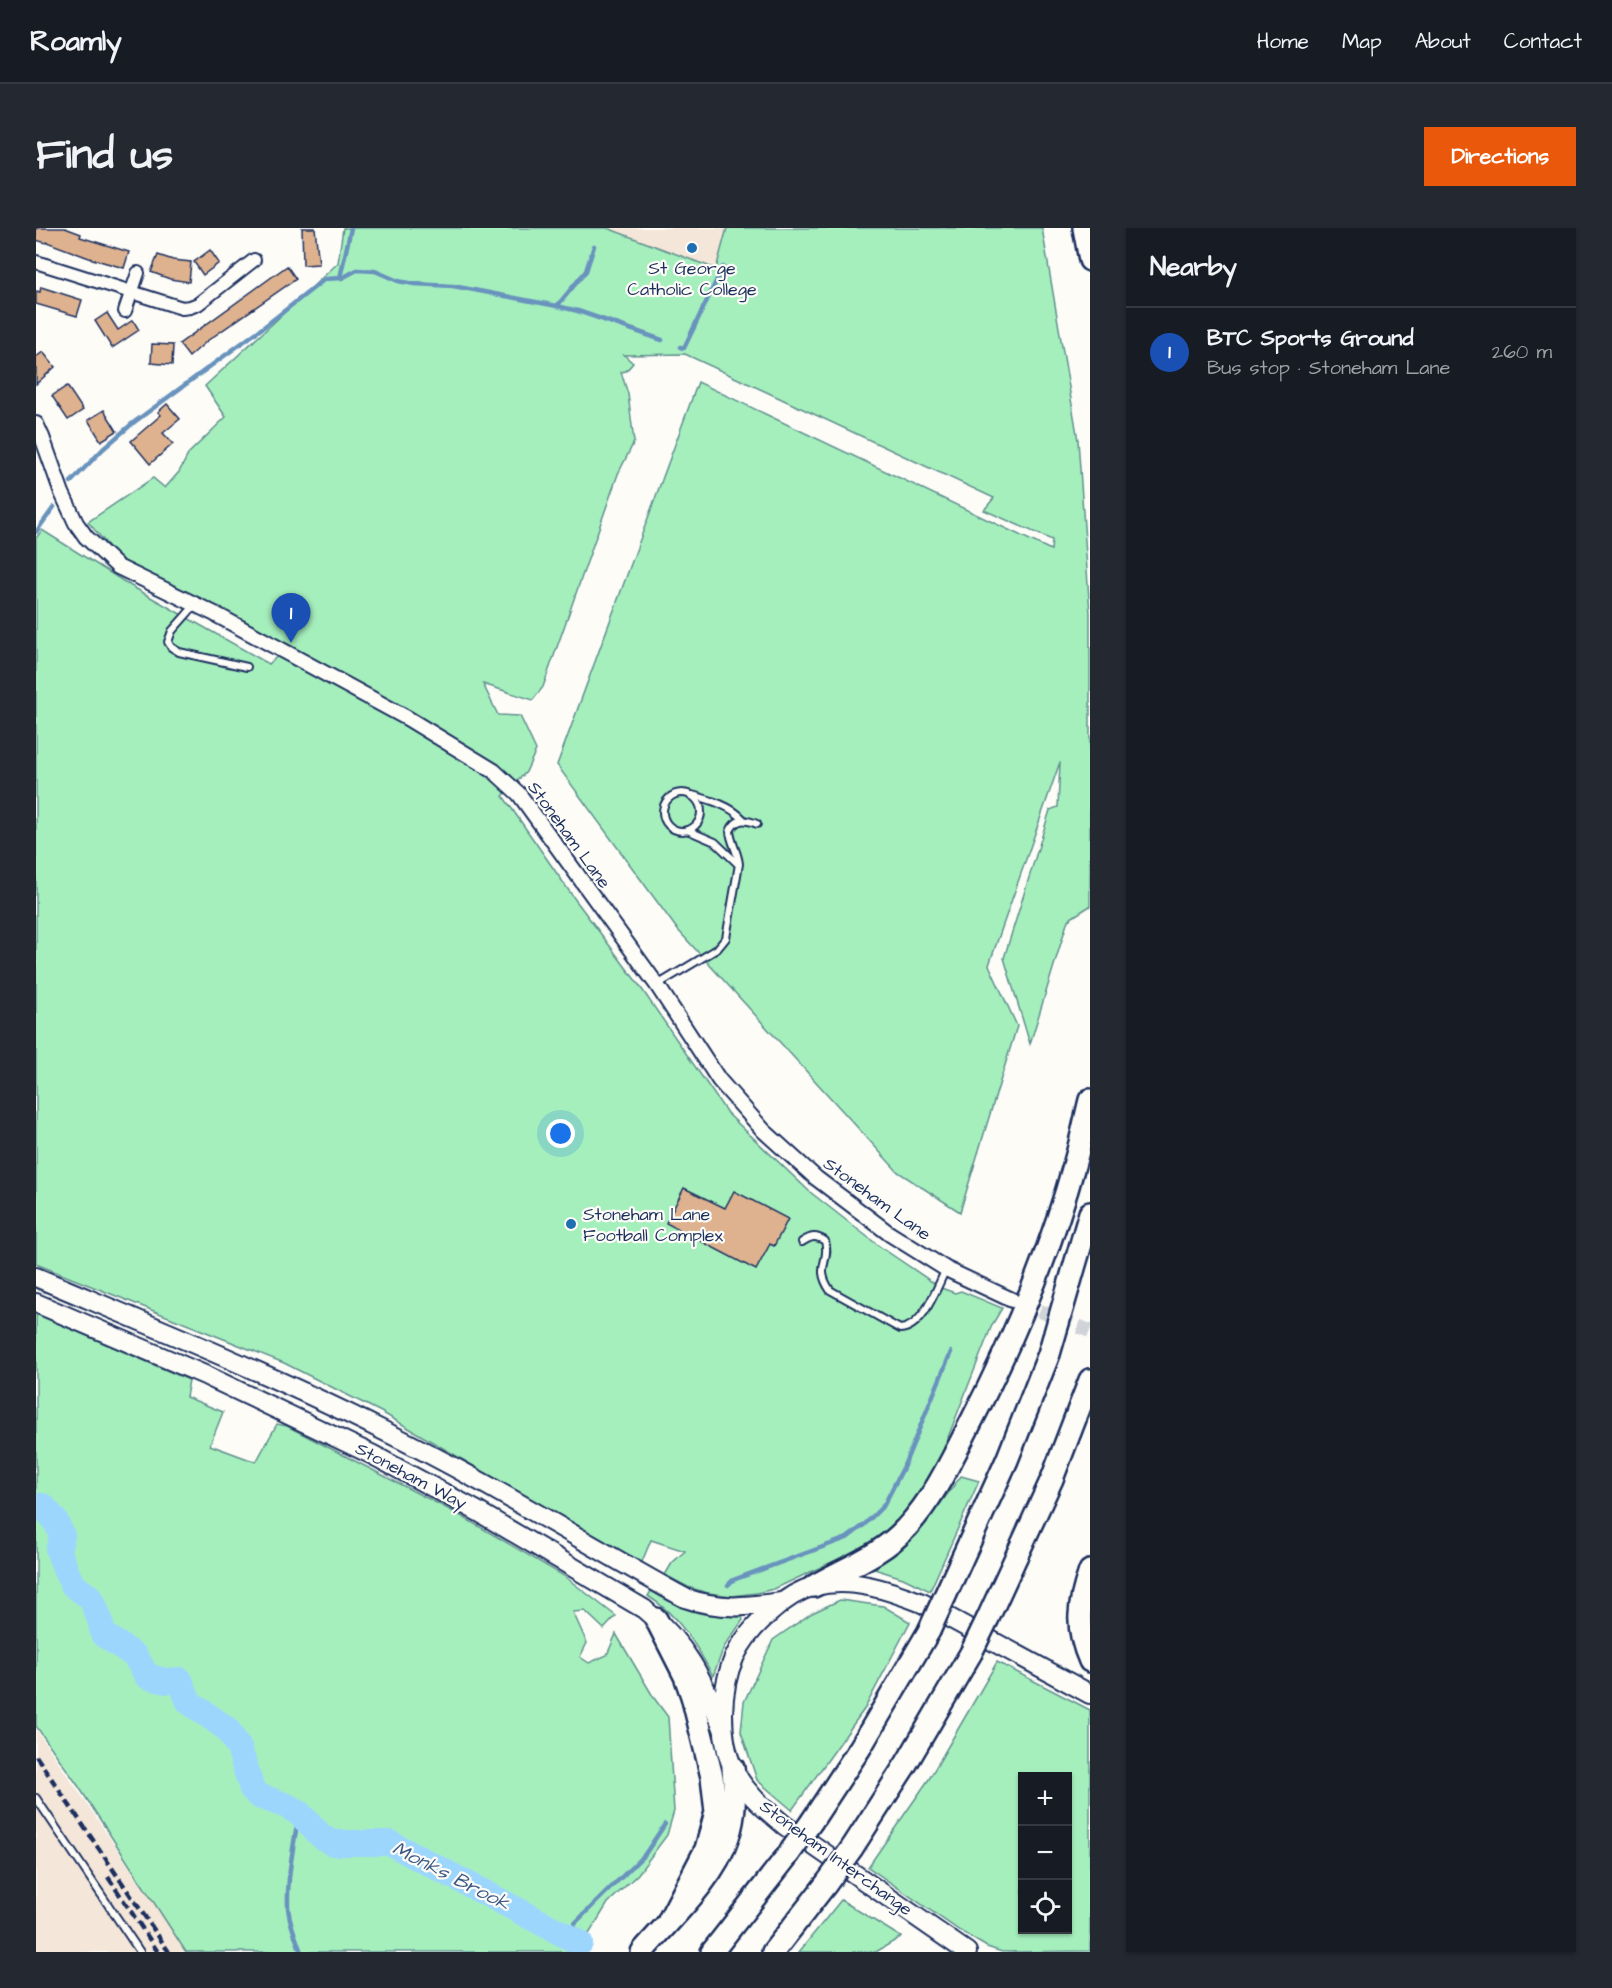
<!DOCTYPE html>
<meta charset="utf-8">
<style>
:root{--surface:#171b24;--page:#242831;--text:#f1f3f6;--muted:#9ea1a6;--line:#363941;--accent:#ea580c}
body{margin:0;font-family:"Architects Daughter",sans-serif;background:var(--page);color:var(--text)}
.controls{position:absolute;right:18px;bottom:18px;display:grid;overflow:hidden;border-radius:0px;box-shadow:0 2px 4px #0004}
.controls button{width:54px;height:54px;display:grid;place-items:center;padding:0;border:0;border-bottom:2px solid var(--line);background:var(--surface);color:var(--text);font:30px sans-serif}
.you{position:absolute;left:525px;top:906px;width:21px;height:21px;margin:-15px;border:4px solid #fff;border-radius:50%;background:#1a73e8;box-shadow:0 0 0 9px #1a73e833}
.badge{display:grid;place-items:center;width:39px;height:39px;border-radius:50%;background:var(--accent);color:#fff;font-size:20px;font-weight:700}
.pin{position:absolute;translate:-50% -50px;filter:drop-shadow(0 2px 3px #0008)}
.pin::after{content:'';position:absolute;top:32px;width:21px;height:18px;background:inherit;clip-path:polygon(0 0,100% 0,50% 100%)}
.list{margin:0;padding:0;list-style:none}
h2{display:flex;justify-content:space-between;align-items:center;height:78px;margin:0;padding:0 24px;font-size:26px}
h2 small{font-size:20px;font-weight:400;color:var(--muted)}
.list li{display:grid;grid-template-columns:39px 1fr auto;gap:18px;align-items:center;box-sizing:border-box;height:90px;padding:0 24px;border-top:2px solid var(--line)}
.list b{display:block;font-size:22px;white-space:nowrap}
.list p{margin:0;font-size:20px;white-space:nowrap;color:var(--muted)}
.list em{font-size:20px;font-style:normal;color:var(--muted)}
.icon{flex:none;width:33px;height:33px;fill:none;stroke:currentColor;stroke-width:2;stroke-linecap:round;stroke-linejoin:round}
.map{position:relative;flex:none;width:1054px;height:1724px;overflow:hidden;border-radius:0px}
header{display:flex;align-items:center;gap:36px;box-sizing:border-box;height:84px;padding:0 30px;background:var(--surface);border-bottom:2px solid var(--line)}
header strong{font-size:28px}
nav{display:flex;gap:33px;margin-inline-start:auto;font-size:21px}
.intro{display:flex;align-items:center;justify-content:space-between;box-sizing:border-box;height:144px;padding:0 36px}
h1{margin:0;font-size:42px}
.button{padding:15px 27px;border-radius:0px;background:var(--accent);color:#fff;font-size:21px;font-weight:700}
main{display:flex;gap:36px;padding:0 36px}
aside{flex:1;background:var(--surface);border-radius:0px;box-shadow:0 2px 4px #0004}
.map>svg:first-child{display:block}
.built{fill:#f4e6d8}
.green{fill:#a5efbd;stroke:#608f8e;stroke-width:1.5;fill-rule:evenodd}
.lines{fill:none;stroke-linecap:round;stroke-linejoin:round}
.stream{stroke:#6993bd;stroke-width:4.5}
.river{stroke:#9dd6fd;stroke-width:26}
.building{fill:#deb28f;stroke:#1b2f5e;stroke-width:1.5}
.tertiary-tunnel{stroke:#d0d3d8;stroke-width:14;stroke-dasharray:14 7;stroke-linecap:butt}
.service-casing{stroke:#1b2f5e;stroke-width:10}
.minor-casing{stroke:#1b2f5e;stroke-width:16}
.tertiary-casing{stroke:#1b2f5e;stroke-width:18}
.primary-casing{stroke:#1b2f5e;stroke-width:22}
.motorway-casing{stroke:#1b2f5e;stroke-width:26}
.service{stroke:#fdfcf7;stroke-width:6}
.minor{stroke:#fdfcf7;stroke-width:12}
.tertiary{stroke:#fdfcf7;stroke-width:14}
.primary{stroke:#fdfcf7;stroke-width:18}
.motorway{stroke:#fdfcf7;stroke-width:21}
.rail{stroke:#1b2f5e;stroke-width:4.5;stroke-dasharray:9 4.5;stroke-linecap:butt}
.motorway-bridge-casing{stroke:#1b2f5e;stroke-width:26;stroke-linecap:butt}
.motorway-bridge{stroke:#fdfcf7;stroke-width:21}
.poi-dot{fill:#1f6fb2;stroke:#fdfcf7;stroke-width:2}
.labels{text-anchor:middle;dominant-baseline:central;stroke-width:4.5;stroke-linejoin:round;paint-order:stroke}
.poi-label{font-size:18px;fill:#1b2f5e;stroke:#fdfcf7}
.street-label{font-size:18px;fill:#1b2f5e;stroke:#fdfcf7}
.water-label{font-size:20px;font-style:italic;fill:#3c5986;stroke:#fdfcf7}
</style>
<header>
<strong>Roamly</strong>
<nav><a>Home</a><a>Map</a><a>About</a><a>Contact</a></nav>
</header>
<div class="intro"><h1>Find us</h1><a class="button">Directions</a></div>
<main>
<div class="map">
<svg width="1054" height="1724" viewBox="0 0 1054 1724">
<rect width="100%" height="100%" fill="#fdfcf7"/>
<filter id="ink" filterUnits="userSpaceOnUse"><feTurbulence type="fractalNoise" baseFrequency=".0167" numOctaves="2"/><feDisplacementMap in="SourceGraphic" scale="12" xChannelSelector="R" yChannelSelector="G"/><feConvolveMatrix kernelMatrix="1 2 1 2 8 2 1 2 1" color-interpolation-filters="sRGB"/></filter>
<g filter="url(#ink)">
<!-- built -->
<g class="built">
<path d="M571,0H692L681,41Z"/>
<path d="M0,1501L151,1724H0Z"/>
</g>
<!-- green -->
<g class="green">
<path d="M307,0H571L680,41L691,0H1006L1042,212L1054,385V678L1032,692L994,816L968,730L1014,582L1022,579L1024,534L953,737L981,798L924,984L862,944L641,701L521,537L662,154L1015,322L1016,312L948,282L958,270L649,126L588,127L597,135L590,143L585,144L592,166L598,214L582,246L507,459L497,472L447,456L462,487L484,488L500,522L490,544L467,568L538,670L603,757L691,885L774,964L843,1018L905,1060L919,1065L925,1063L966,1080L956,1097L900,1240L879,1270L853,1303L815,1325L738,1361L720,1365L696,1368L672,1365L652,1359L629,1347L636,1335L649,1323L615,1312L605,1336L347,1185L248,1135L0,1036V310L6,302L95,358L233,436L253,417L195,386L89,338L52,294L117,250L129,260L143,244L153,225L190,189L169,158L302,35Z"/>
<path d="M0,1086L153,1152L150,1169L187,1184L174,1217L220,1234L241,1196L251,1198L420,1285L528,1348L580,1388L568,1401L549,1383L537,1384L551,1415L544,1429L553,1435L571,1427L580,1406L618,1470L632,1489L638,1583L631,1607L602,1646L572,1675L542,1724H150L43,1559L0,1498Z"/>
<path d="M925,1248L943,1253L894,1363L867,1350L838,1341L881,1307Z"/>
<path d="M615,1363C650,1384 664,1388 706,1389L707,1392L688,1419L677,1448C660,1416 642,1387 612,1368Z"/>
<path d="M804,1372L847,1378L874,1394L829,1480L756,1582L721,1552L705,1504L708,1474L737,1412L776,1385Z"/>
<path d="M961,1434L1054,1482V1723L966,1724L951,1719L924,1703L832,1639L893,1551ZM987,1548H1032V1702H987Z"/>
<path d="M805,1672L865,1709L840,1724H763Z"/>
</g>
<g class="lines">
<!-- stream -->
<g class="stream">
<path d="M304,50L315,0"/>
<path d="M521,78L550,43L558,18"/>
<path d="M644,119L648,120L687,39"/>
<path d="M35,254L67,221L97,195L229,98L289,51L306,50L321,42L339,43L362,53L378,56L417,58L521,78L542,83L626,112"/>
<path d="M0,304L18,279"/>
<path d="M692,1357L697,1352L811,1310L828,1297L848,1277L867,1240L915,1124"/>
<path d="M263,1585C258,1615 251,1648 252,1679C253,1694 260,1710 265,1724"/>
<path d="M528,1706L609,1626L629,1596"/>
</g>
<!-- river -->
<path class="river" d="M0,1278H7L19,1292L26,1307L22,1322L30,1343L37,1357L55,1370L64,1392L67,1406L99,1428L111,1448L129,1453L144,1452L153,1474L191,1501L203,1520L216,1561L223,1568L251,1578L263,1585L285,1608L296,1615H354L544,1715"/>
</g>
<!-- building -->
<g class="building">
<path d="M0,0H29L45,6L44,9L93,24L88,40L53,30L11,14L10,15L0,12Z"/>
<path d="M266,0H279L283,36L267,37Z"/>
<path d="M174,22L183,35L167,47L158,34Z"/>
<path d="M122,27L137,32L155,34L153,54L134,51L115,44Z"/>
<path d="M251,38L260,51L171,113L153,129L143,116Z"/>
<path d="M5,59L46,72L41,88L0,76V63L4,64Z"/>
<path d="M71,85L82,102L97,92L103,102L76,120L59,93Z"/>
<path d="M116,116L137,117L136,137L115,135Z"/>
<path d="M7,124L19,139L0,156V129Z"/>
<path d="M31,158L47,182L32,192L16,168Z"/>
<path d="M131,176L144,191L127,205L137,216L114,236L95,213L125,187L122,184Z"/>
<path d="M68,182L81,203L65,213L52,192Z"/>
<path d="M648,960L689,980L698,963L752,991L738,1018L734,1016L720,1042L630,995Z"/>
</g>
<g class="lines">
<!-- tertiary-tunnel -->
<path class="tertiary-tunnel" d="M984,1075L1054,1103"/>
<!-- service casing -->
<g class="service-casing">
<g id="service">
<path d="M159,377L136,403L132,414L135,419L143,424L211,439"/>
<circle cx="646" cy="584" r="19"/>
<path d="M656,567C674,572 694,577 707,591"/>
<path d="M651,602L679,614L702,636"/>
<path d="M621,757L681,721L690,710L703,636C702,624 695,615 694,603C700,590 709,591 721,596"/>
<path d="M766,1014C775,1008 780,1007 789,1013C795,1034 778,1038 794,1062L864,1101C888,1099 900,1061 910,1041"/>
<path d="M0,1570L104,1724"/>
</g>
</g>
<!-- minor casing -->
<g class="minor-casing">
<g id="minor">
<path d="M0,34L146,80L154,79L162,76L218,32"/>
<path d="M89,83L102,45"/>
</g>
</g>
<!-- tertiary casing -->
<g class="tertiary-casing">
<path id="tertiary" d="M0,196L6,209L26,265L40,295L50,309L82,339L179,386L371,490L458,543L483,566L621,757L683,852L728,903L780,950L854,1006L910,1041L976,1072"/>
</g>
<!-- primary casing -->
<g class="primary-casing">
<g id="primary">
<path d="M0,1049C116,1098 232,1145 344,1201C449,1252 547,1314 649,1370C685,1382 709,1379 746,1374"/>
<path d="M0,1075L171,1148L337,1227L441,1283L608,1381C651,1416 666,1450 687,1500"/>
<path d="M931,1724L748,1597C728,1580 708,1564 697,1540C689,1523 687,1504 687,1486C688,1441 701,1412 736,1383C748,1372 763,1362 779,1358C815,1349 853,1362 886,1375L1054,1466"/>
</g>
</g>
<!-- motorway casing -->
<g class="motorway-casing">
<g id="motorway">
<path d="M1048,0L1054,32"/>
<path d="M1054,1343C1042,1377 1039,1399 1054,1433"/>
<path d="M778,1358C809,1340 846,1327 870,1300C897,1271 914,1235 932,1200C976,1115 1014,1025 1039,934C1045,913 1049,892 1054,872"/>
<path d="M909,1368L971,1232L1013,1126L1054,985"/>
<path d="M952,1390L1016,1251L1054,1152"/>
<path d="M620,1391L649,1448L656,1468L676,1549L680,1584L670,1621L633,1692"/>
<path d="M776,1593L824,1520L893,1403"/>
<path d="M816,1620L870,1536L935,1425"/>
<path d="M606,1724C635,1690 678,1652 692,1609C700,1586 699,1563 697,1540"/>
<path d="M676,1724L752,1627"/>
<path d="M737,1724L790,1656"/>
</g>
</g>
<!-- service -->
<use href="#service" class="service"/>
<!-- minor -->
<use href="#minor" class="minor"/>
<!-- tertiary -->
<use href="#tertiary" class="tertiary"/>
<!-- primary -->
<use href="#primary" class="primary"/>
<!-- motorway -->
<use href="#motorway" class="motorway"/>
<!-- rail -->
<g class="rail">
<path d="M0,1528L133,1724"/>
<path d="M72,1649L122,1724"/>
</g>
<!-- motorway-bridge casing -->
<g class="motorway-bridge-casing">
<g id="motorway-bridge">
<path d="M893,1403L909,1368"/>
<path d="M935,1425L952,1390"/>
<path d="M752,1627L776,1593"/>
<path d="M790,1656L816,1620"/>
</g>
</g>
<!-- motorway-bridge -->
<use href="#motorway-bridge" class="motorway-bridge"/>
</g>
</g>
<!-- markers -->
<g class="poi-dot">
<circle cx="656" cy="20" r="6"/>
<circle cx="535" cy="996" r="6"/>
</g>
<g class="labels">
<!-- poi labels -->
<g class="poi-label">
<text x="656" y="40">St George<tspan x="656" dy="21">Catholic College</tspan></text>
<text x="547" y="986" text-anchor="start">Stoneham Lane<tspan x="547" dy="21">Football Complex</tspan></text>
</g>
<!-- street labels -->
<g class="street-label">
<text transform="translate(533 607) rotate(54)">Stoneham Lane</text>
<text transform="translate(841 971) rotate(36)">Stoneham Lane</text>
<text transform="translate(375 1248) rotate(28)">Stoneham Way</text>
<text transform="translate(800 1630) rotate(36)">Stoneham Interchange</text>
</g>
<!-- water labels -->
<g class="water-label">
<text transform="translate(415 1648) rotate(27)">Monks Brook</text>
</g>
</g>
</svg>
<div class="controls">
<button>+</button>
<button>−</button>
<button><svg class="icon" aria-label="locate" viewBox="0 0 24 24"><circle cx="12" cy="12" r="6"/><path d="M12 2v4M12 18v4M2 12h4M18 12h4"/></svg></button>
</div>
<div class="you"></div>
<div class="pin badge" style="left:255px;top:415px;background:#1a4fb4">1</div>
</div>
<aside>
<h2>Nearby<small></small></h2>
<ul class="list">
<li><span class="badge" style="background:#1a4fb4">1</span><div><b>BTC Sports Ground</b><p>Bus stop · Stoneham Lane</p></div><em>260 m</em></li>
</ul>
</aside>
</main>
